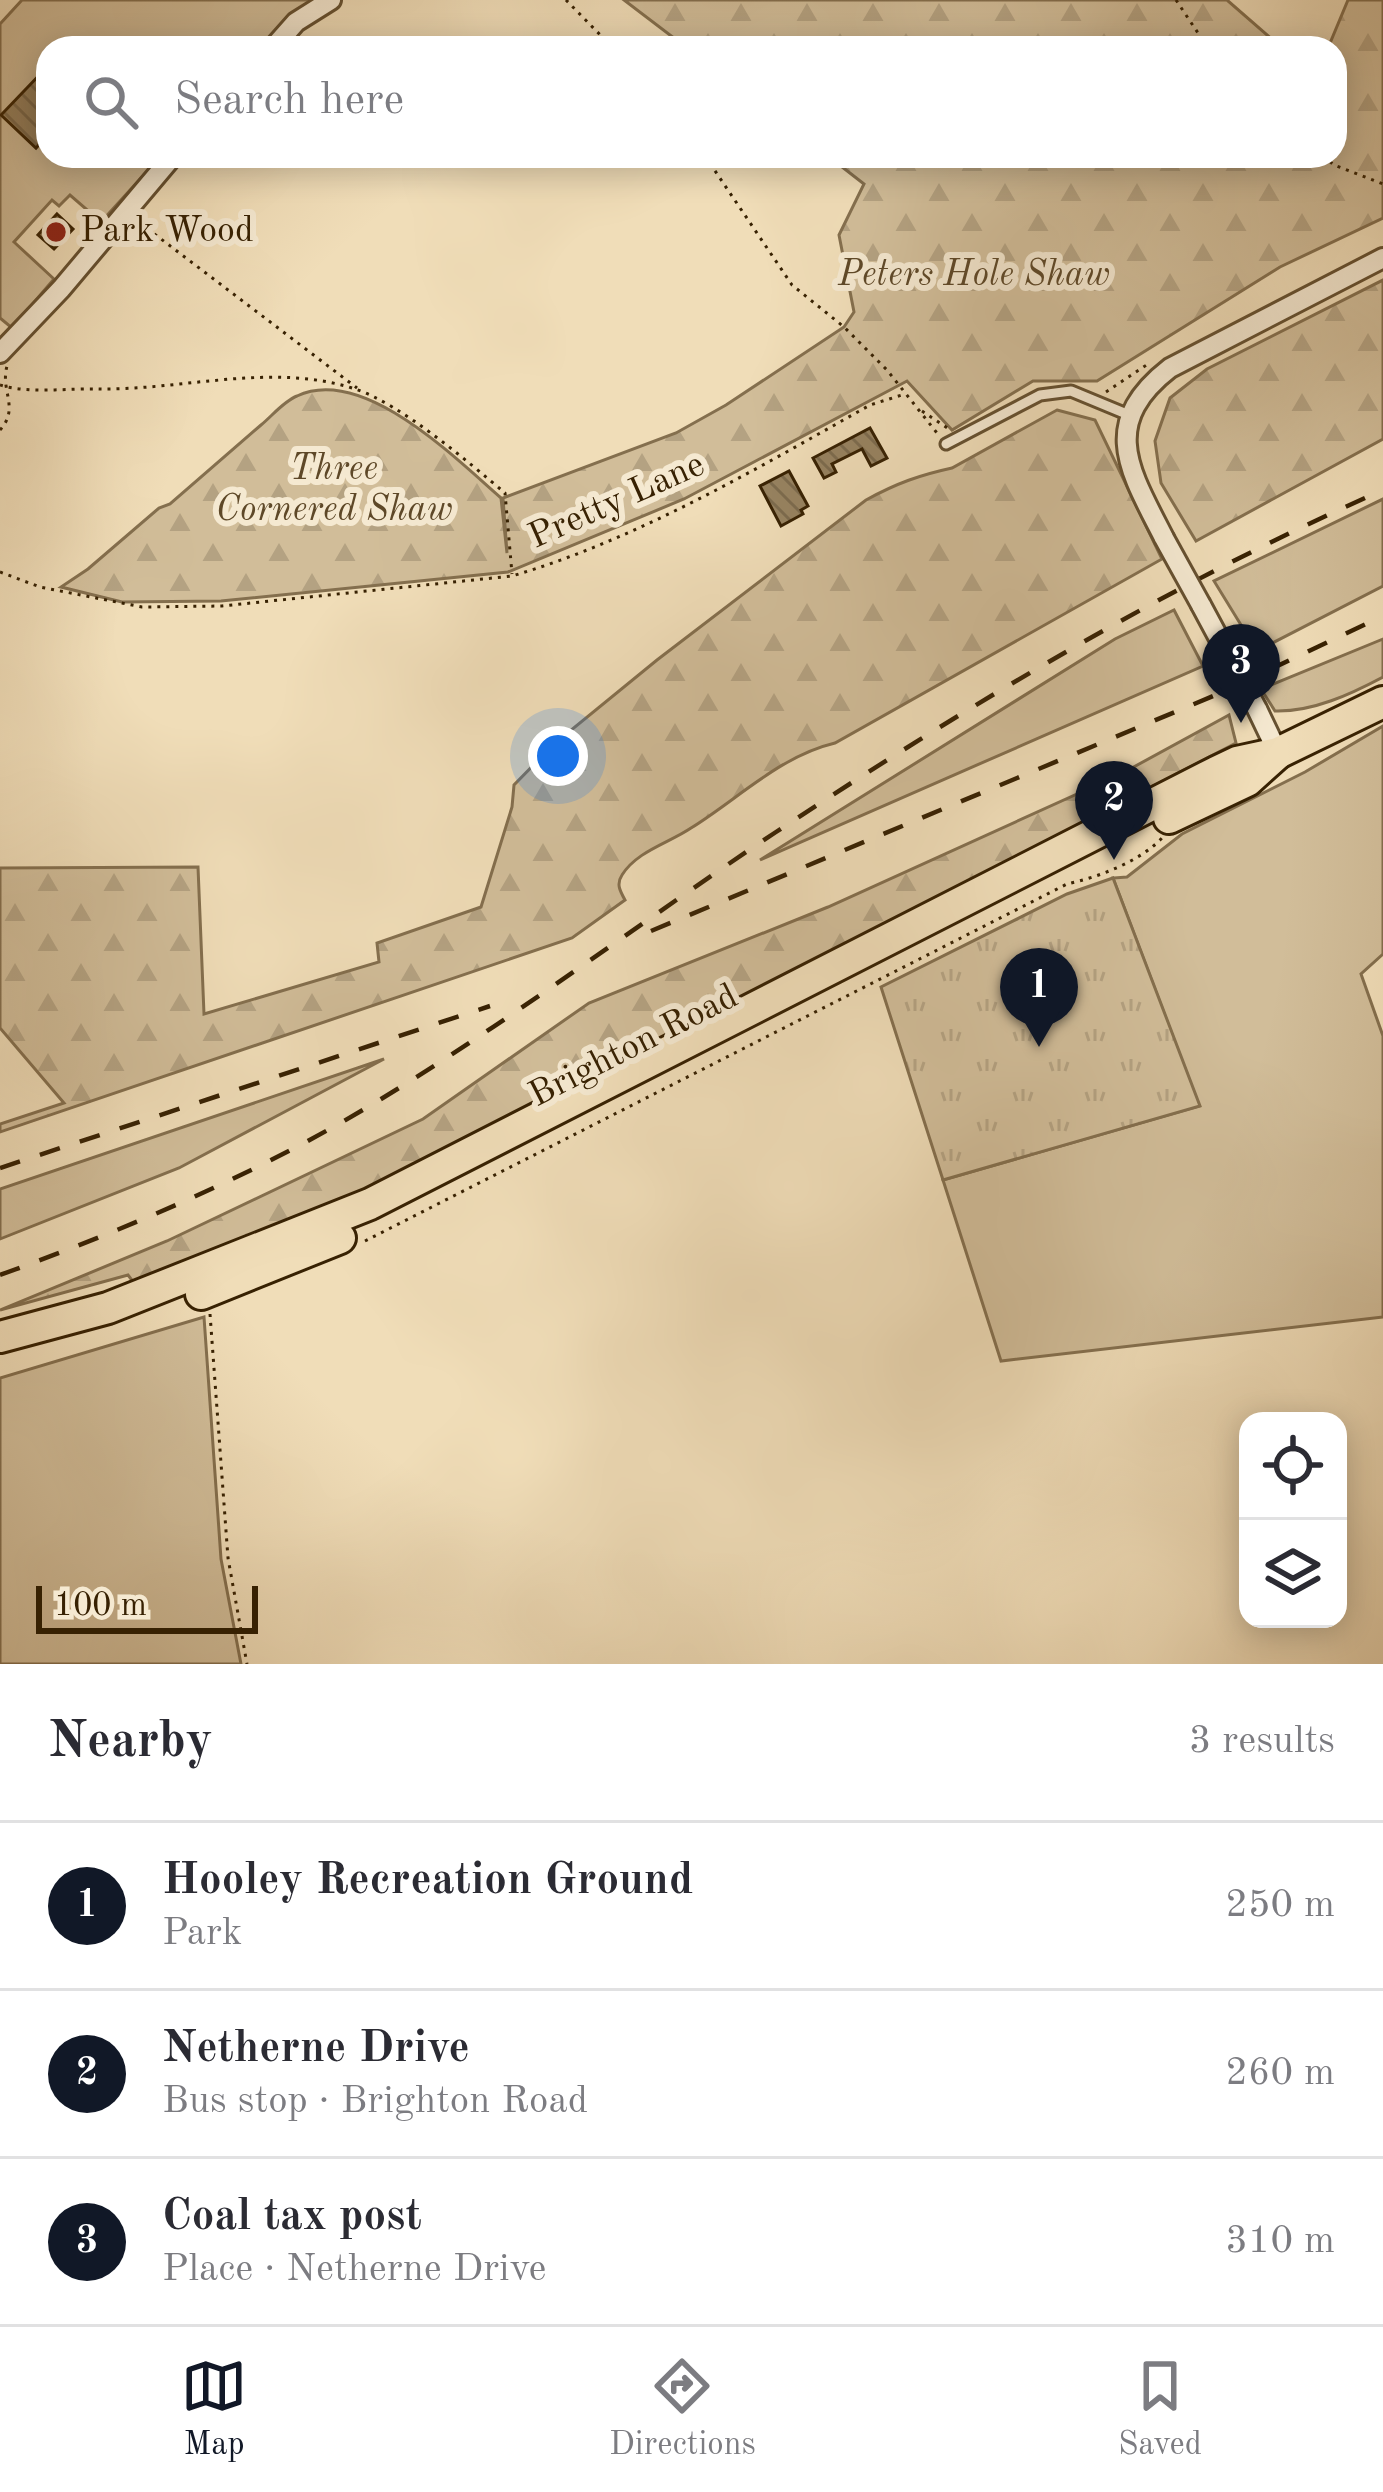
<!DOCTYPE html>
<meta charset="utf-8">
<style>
:root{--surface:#fff;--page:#f7f7f7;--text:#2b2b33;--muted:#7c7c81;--line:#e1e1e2;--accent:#111827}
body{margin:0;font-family:"Old Standard TT",serif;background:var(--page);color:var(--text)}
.controls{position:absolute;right:36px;bottom:36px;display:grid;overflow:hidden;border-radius:24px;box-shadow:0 6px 30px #0003}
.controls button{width:108px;height:108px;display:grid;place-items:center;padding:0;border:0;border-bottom:3px solid var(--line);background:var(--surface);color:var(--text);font:60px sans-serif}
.scale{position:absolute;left:36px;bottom:30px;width:222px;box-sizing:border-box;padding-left:12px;border:6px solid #372102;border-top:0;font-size:33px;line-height:42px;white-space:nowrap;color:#372102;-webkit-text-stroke:9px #f5e9d1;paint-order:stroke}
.you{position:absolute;left:558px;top:756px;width:42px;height:42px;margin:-30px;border:9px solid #fff;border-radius:50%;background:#1a73e8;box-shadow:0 0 0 18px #1a73e833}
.badge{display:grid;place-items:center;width:78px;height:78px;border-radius:50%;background:var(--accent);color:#fff;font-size:39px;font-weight:700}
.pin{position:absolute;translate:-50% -99px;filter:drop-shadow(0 3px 6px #0008)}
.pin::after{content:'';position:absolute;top:63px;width:42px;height:36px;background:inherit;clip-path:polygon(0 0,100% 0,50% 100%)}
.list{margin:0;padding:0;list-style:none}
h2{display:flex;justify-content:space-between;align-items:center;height:156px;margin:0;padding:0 48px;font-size:51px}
h2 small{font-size:39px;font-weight:400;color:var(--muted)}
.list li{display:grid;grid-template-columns:78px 1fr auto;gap:36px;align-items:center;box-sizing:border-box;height:168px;padding:0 48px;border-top:3px solid var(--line)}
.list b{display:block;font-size:45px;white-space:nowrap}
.list p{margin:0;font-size:39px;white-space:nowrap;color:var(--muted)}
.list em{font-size:39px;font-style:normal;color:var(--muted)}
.icon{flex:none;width:66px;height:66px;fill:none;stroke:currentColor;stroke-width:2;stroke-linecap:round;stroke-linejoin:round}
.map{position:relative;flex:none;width:1383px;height:1664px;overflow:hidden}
.search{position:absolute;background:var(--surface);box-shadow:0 6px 30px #0003;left:36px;right:36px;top:36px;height:132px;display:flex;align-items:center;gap:30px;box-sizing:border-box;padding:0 42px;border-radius:36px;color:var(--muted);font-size:45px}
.sheet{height:660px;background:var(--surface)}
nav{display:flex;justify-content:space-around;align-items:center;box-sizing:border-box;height:168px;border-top:3px solid var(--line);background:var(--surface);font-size:33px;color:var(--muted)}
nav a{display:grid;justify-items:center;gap:6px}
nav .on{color:var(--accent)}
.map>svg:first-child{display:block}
.green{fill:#d1bd99;stroke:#846f4e;stroke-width:3}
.forest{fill:url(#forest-firs);stroke:#846f4e;stroke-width:3}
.park{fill:url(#park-tufts);stroke:#846f4e;stroke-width:3}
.building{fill:url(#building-back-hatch);stroke:#372102;stroke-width:3}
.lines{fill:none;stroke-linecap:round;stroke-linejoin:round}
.service-casing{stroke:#655030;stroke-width:15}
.minor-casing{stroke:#655030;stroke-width:24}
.trunk-casing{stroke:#372102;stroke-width:36}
.path{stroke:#372102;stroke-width:3;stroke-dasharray:3 6;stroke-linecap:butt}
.service{stroke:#f5e9d1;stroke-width:9}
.minor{stroke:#f5e9d1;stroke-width:18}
.trunk{stroke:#f0ddb8;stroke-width:30}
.rail{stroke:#372102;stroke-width:4.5;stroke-dasharray:21 21;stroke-linecap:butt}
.minor-bridge-casing{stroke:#655030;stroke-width:24;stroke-linecap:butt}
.minor-bridge{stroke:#f5e9d1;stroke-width:18}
.poi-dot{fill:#8f2418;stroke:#f5e9d1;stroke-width:4.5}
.labels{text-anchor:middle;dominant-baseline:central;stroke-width:12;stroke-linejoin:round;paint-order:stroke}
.poi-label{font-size:36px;fill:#372102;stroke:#f5e9d1;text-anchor:start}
.park-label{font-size:36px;font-style:italic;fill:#5e4828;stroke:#f5e9d1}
.street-label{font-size:36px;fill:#372102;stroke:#f5e9d1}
</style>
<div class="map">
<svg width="1383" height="1664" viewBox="0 0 1383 1664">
<defs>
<pattern id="forest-firs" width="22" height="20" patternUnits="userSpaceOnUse" patternTransform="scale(3)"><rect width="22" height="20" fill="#d1bd99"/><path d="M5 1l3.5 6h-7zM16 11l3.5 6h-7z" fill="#b4a282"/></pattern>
<pattern id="park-tufts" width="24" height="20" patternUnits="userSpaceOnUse" patternTransform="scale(3)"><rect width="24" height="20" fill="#d1bd99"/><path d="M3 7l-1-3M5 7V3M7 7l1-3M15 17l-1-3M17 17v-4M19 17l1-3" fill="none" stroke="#b4a282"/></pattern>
<pattern id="building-back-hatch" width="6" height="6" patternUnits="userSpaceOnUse" patternTransform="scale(3)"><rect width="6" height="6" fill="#978361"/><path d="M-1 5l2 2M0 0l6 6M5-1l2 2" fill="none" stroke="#7c6b4e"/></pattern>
</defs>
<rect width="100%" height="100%" fill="#f0ddb8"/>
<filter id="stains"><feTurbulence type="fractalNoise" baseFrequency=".00167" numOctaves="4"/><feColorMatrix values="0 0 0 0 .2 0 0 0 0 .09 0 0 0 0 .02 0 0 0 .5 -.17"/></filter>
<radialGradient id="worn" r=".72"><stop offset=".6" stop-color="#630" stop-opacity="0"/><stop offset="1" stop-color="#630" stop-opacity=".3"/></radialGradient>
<!-- green -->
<g class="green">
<path d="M22,0H313L293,13L261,48H48V156H161L101,222L70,195L59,206L52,200L14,242L54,279L12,328L0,318V24Z"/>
<path d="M1383,499V586L1257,651L1214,581Z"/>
<path d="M1174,610L1203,666L760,860L1115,639Z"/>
<path d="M1383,639V677C1351,694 1313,712 1275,711L1261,689Z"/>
<path d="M1383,726V954L1361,974L1383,1036V1317L1001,1361L943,1180L1199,1106L1113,878L1127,877L1182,834L1305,772Z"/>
<path d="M384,1059L179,1168L0,1239V1189Z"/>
<path d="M204,1317L221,1559L241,1664H0V1378Z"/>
</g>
<!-- forest -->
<g class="forest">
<path d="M624,0H1227L1282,48H687Z"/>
<path d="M1348,0H1383V218L1280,267L1097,381H1033L952,430L907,381L684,499L508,572L221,601L122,602L61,587L88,569L159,508L170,504C201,477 231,451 261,425C272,416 284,401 297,396C363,365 455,458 501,498L507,553L503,498L676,433L726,405L844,327L854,312L839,235L864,184L828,156H1335V48H1328Z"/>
<path d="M1383,280V439L1196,541L1161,483L1155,441L1170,398L1207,369Z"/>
<path d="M1057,410L1095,420L1162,559L835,743C780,756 738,799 691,828C669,843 637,851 622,875C616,884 620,891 625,900L572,938L0,1132V1124L64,1103L0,1028V868L198,867L204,1014L379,962L377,943L481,907L512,807L514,785L554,744L657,660L866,500C897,483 920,475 952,468Z"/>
<path d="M1229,715L1236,743L368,1195L137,1287L128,1275L0,1310L167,1241L423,1119L589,1003L828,907L1119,775Z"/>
</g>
<!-- park -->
<path class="park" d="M1113,878L1200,1106L943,1180L881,987L1067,894Z"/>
<!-- building -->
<g class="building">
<path d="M48,66V87L39,96L48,104V135L36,148L1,115Z"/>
<path d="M57,214L73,229L54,249L38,235Z"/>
<path d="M870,428L887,458L871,466L862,449L832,464L836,472L824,478L813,458Z"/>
<path d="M789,471L808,506L801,510L803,514L781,526L760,486Z"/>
</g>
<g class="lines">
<!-- service casing -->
<g class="service-casing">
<path id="service" d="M946,444L1040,395L1071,391L1129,415"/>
</g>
<!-- minor casing -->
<g class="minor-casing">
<g id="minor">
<path d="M273,48L296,22L331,0"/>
<path d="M0,353L61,289L173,156"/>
<path d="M1164,538C1130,471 1098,424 1170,368L1383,258"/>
<path d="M1201,605L1223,646"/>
<path d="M1257,709L1278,753"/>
</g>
</g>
<!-- trunk casing -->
<g class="trunk-casing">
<g id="trunk">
<path d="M1169,818L1247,781L1277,754"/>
<path d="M201,1294L340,1238"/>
<path d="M0,1337L108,1308L370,1204L1216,772L1237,762L1278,753L1383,702"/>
</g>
</g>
<!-- path -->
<g class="path">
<path d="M566,0L613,48"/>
<path d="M1176,0L1208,48"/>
<path d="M705,156L792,285L844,327L887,370L937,433"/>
<path d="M1323,156L1334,165L1383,184"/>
<path d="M140,223L357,388"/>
<path d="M0,385C29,394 69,388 100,389C183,390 274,362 355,389C401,404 467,461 505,493L512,574"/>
<path d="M1106,392L1148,364"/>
<path d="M922,411L949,429"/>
<path d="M0,430C20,408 0,391 7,366"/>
<path d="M0,572L40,587L142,607L222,606L512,576C638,539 756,469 870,405L905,394"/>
<path d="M365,1241L1067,884C1099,877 1141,861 1163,837"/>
<path d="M210,1314L228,1558L247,1664"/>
</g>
<!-- service -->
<use href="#service" class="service"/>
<!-- minor -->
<use href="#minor" class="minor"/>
<!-- trunk -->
<use href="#trunk" class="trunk"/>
<!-- rail -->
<g class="rail">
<path d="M651,931L1218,694L1383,616"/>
<path d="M0,1168L490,1006"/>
<path d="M0,1275C132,1227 266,1170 386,1096C520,1014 645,919 776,832C970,704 1170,584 1383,490"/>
</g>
<!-- minor-bridge casing -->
<g class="minor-bridge-casing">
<g id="minor-bridge">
<path d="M1164,538L1201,605"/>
<path d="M1223,646L1257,709"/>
</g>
</g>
<!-- minor-bridge -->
<use href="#minor-bridge" class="minor-bridge"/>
</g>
<!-- markers -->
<circle class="poi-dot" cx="56" cy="232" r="12"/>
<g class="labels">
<!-- poi labels -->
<g class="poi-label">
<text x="80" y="232">Park Wood</text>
</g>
<!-- park labels -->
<g class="park-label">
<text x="974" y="276">Peters Hole Shaw</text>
<text x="334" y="470">Three<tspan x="334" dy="41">Cornered Shaw</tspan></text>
</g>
<!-- street labels -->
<g class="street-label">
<text transform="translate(617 502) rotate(-24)">Pretty Lane</text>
<text transform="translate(634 1047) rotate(-27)">Brighton Road</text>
</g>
</g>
<rect width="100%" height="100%" filter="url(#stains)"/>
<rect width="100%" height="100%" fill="url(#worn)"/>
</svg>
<div class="controls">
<button><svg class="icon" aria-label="locate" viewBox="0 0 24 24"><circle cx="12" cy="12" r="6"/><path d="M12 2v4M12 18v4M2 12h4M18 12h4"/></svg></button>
<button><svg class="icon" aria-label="layers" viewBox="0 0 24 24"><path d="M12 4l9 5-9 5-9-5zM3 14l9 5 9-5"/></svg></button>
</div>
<div class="scale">100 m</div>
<div class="you"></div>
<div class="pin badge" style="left:1039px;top:1047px">1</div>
<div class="pin badge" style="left:1114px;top:860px">2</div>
<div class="pin badge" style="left:1241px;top:723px">3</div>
<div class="search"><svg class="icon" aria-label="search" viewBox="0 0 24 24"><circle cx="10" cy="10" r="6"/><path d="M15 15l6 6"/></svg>Search here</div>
</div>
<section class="sheet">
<h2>Nearby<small>3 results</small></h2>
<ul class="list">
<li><span class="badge">1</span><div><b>Hooley Recreation Ground</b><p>Park</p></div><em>250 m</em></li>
<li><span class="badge">2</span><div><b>Netherne Drive</b><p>Bus stop · Brighton Road</p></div><em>260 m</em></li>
<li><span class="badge">3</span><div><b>Coal tax post</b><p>Place · Netherne Drive</p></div><em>310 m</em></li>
</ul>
</section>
<nav>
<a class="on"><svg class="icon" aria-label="map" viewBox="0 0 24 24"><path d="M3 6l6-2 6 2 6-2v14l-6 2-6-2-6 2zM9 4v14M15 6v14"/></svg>Map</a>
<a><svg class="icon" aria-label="directions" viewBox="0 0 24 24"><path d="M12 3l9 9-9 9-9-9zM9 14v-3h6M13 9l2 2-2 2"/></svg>Directions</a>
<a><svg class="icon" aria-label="saved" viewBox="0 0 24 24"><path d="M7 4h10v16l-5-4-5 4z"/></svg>Saved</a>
</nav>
